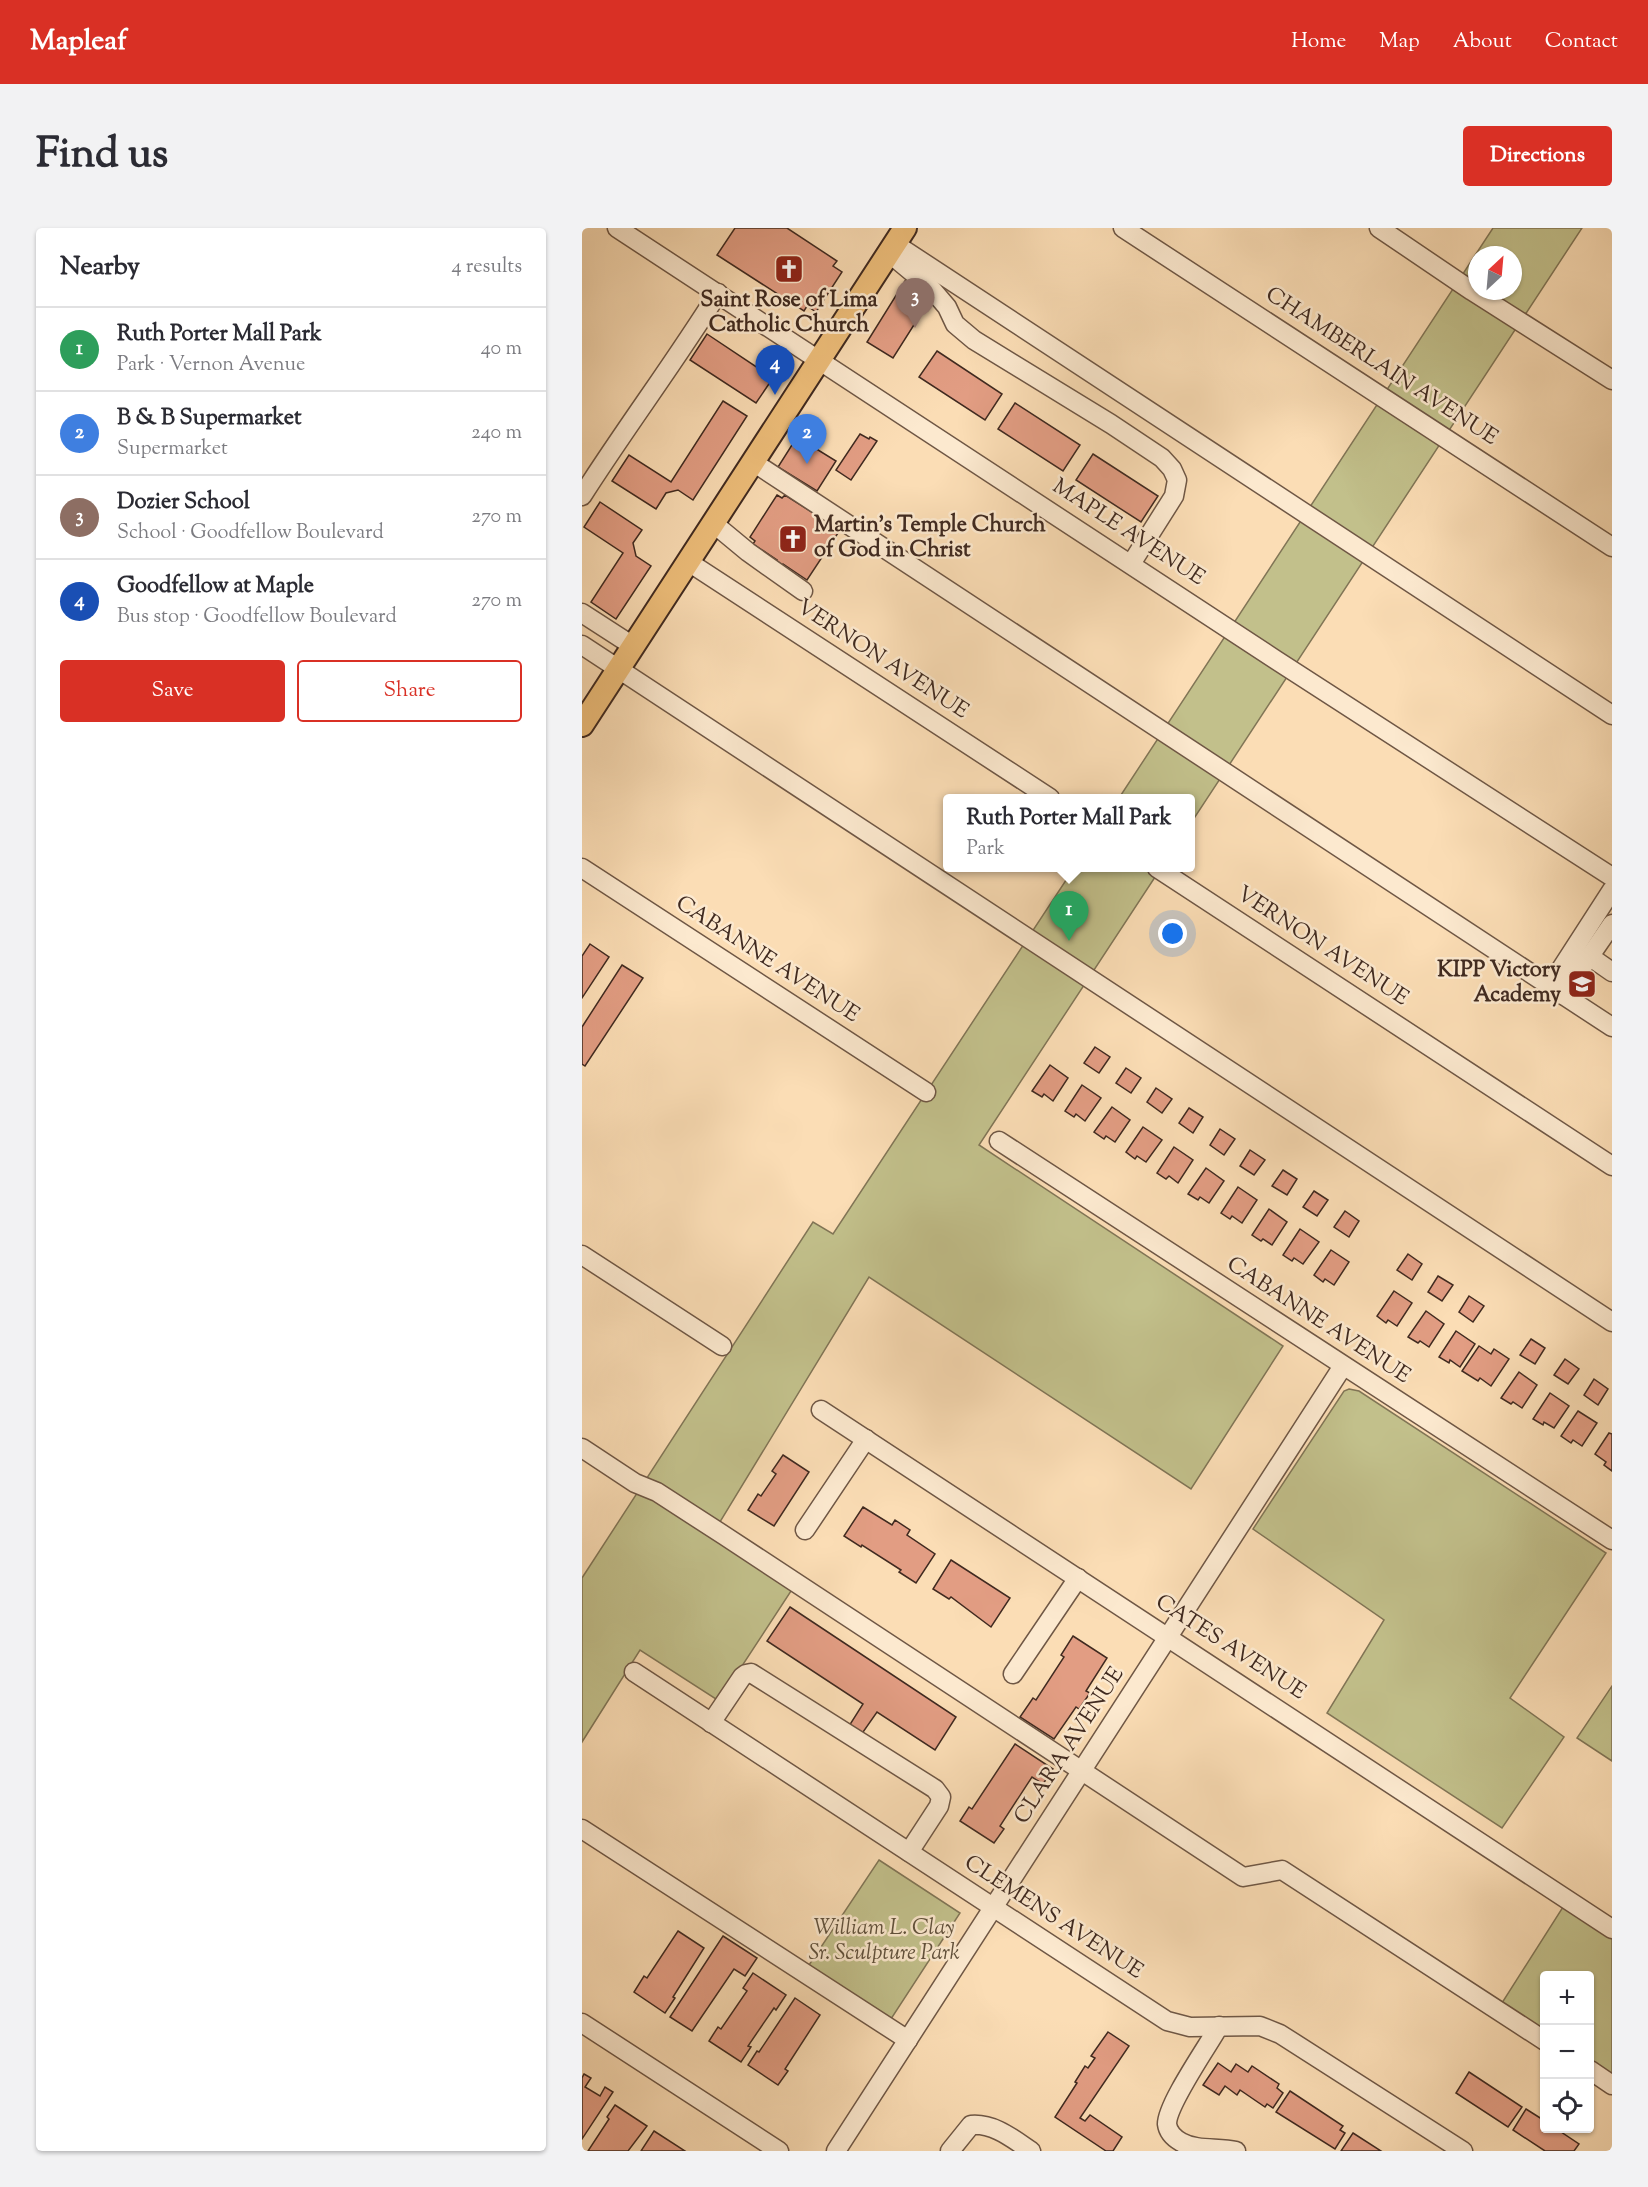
<!DOCTYPE html>
<meta charset="utf-8">
<style>
:root{--surface:#fff;--page:#f2f2f3;--text:#2b2b33;--muted:#7c7c81;--line:#e1e1e2;--accent:#d93025}
body{margin:0;font-family:"Sorts Mill Goudy",serif;background:var(--page);color:var(--text)}
.controls{position:absolute;right:18px;bottom:18px;display:grid;overflow:hidden;border-radius:6px;box-shadow:0 2px 4px #0004}
.controls button{width:54px;height:54px;display:grid;place-items:center;padding:0;border:0;border-bottom:2px solid var(--line);background:var(--surface);color:var(--text);font:30px sans-serif}
.compass{position:absolute;left:886px;top:18px;width:54px;height:54px;border-radius:50%;background:var(--surface);box-shadow:0 2px 4px #0004;rotate:26deg}
.you{position:absolute;left:591px;top:706px;width:21px;height:21px;margin:-15px;border:4px solid #fff;border-radius:50%;background:#1a73e8;box-shadow:0 0 0 9px #1a73e833}
.badge{display:grid;place-items:center;width:39px;height:39px;border-radius:50%;background:var(--accent);color:#fff;font-size:20px;font-weight:700}
.pin{position:absolute;translate:-50% -50px;filter:drop-shadow(0 2px 3px #0008)}
.pin::after{content:'';position:absolute;top:32px;width:21px;height:18px;background:inherit;clip-path:polygon(0 0,100% 0,50% 100%)}
.popup{position:absolute;left:361px;top:566px;width:252px;height:78px;box-sizing:border-box;display:grid;place-content:center;border-radius:6px;background:var(--surface);filter:drop-shadow(0 2px 4px #0005);font-size:20px;white-space:nowrap;color:var(--muted)}
.popup b{font-size:22px;color:var(--text)}
.popup::after{content:'';position:absolute;left:50%;top:100%;margin-left:-12px;border:12px solid transparent;border-top-color:var(--surface)}
.list{margin:0;padding:0;list-style:none}
h2{display:flex;justify-content:space-between;align-items:center;height:78px;margin:0;padding:0 24px;font-size:26px}
h2 small{font-size:20px;font-weight:400;color:var(--muted)}
.list li{display:grid;grid-template-columns:39px 1fr auto;gap:18px;align-items:center;box-sizing:border-box;height:84px;padding:0 24px;border-top:2px solid var(--line)}
.list b{display:block;font-size:22px;white-space:nowrap}
.list p{margin:0;font-size:20px;white-space:nowrap;color:var(--muted)}
.list em{font-size:20px;font-style:normal;color:var(--muted)}
.actions{display:flex;gap:12px;padding:18px 24px}
.actions a{flex:1;padding:14px 0;border:2px solid var(--accent);border-radius:6px;text-align:center;font-size:21px;color:var(--accent)}
.actions .main{background:var(--accent);color:#fff}
.icon{flex:none;width:33px;height:33px;fill:none;stroke:currentColor;stroke-width:2;stroke-linecap:round;stroke-linejoin:round}
.map{position:relative;flex:none;width:1030px;height:1923px;overflow:hidden;border-radius:6px}
header{display:flex;align-items:center;gap:36px;box-sizing:border-box;height:84px;padding:0 30px;background:var(--accent);color:#fff}
header strong{font-size:28px}
nav{display:flex;gap:33px;margin-inline-start:auto;font-size:21px}
.intro{display:flex;align-items:center;justify-content:space-between;box-sizing:border-box;height:144px;padding:0 36px}
h1{margin:0;font-size:42px}
.button{padding:15px 27px;border-radius:6px;background:var(--accent);color:#fff;font-size:21px;font-weight:700}
main{display:flex;gap:36px;padding:0 36px}
aside{flex:1;background:var(--surface);border-radius:6px;box-shadow:0 2px 4px #0004}
.map>svg:first-child{display:block}
.green{fill:#c2c08b;stroke:#817556;stroke-width:1.5;fill-rule:evenodd}
.building{fill:#e29d83;stroke:#402a20;stroke-width:1.5}
.lines{fill:none;stroke-linecap:round;stroke-linejoin:round}
.minor-casing{stroke:#6f5745;stroke-width:21}
.major-casing{stroke:#402a20;stroke-width:26}
.minor{stroke:#fce9cf;stroke-width:18}
.major{stroke:#eebe7a;stroke-width:22}
.labels{text-anchor:middle;dominant-baseline:central;stroke-width:5;stroke-linejoin:round;paint-order:stroke}
.poi-label{font-size:22px;font-weight:bold;fill:#402a20;stroke:#fce9cf}
.street-label{font-size:22px;fill:#402a20;stroke:#fce9cf}
.park-label{font-size:22px;font-style:italic;fill:#60503b;stroke:#fce9cf}
</style>
<header>
<strong>Mapleaf</strong>
<nav><a>Home</a><a>Map</a><a>About</a><a>Contact</a></nav>
</header>
<div class="intro"><h1>Find us</h1><a class="button">Directions</a></div>
<main>
<aside>
<h2>Nearby<small>4 results</small></h2>
<ul class="list">
<li><span class="badge" style="background:#2e9e5b">1</span><div><b>Ruth Porter Mall Park</b><p>Park · Vernon Avenue</p></div><em>40 m</em></li>
<li><span class="badge" style="background:#3f7fe0">2</span><div><b>B &amp; B Supermarket</b><p>Supermarket</p></div><em>240 m</em></li>
<li><span class="badge" style="background:#8d6e63">3</span><div><b>Dozier School</b><p>School · Goodfellow Boulevard</p></div><em>270 m</em></li>
<li><span class="badge" style="background:#1a4fb4">4</span><div><b>Goodfellow at Maple</b><p>Bus stop · Goodfellow Boulevard</p></div><em>270 m</em></li>
</ul>
<div class="actions"><a class="main">Save</a><a>Share</a></div>
</aside>
<div class="map">
<svg width="1030" height="1923" viewBox="0 0 1030 1923">
<rect width="100%" height="100%" fill="#fbddb5"/>
<filter id="stains"><feTurbulence type="fractalNoise" baseFrequency=".00333" numOctaves="4"/><feColorMatrix values="0 0 0 0 .2 0 0 0 0 .09 0 0 0 0 .02 0 0 0 .5 -.17"/></filter>
<radialGradient id="worn" r=".72"><stop offset=".6" stop-color="#630" stop-opacity="0"/><stop offset="1" stop-color="#630" stop-opacity=".3"/></radialGradient>
<!-- green -->
<g class="green">
<path d="M911,0H1000L609,595L608,570H537ZM895,27H931V63H895Z"/>
<path d="M492,640H579L397,917L701,1118L609,1261L287,1049L130,1307L211,1360L137,1473L58,1422L0,1514V1350L231,994L251,1006Z"/>
<path d="M767,1161L777,1163L1024,1325L928,1470L982,1509L920,1600L745,1485L802,1392L671,1301L762,1163Z"/>
<path d="M1030,1458V1533L995,1510Z"/>
<path d="M297,1632L378,1685L307,1794L225,1740Z"/>
<path d="M981,1679L1030,1711V1850L1008,1835V1748H963L962,1806L918,1778Z"/>
</g>
<!-- building -->
<g class="building">
<path d="M153,0H205L255,33L251,38L260,44L234,84L225,78L222,83L135,27Z"/>
<path d="M323,53L349,70L311,130L285,114Z"/>
<path d="M125,106L191,150L174,175L108,132Z"/>
<path d="M355,123L420,166L403,192L337,149Z"/>
<path d="M141,173L165,188L111,272L96,262L84,265L74,281L30,253L47,227L89,254Z"/>
<path d="M433,175L498,217L481,243L416,201Z"/>
<path d="M278,206L287,211L288,209L295,213L269,252L254,242Z"/>
<path d="M215,209L254,233L235,263L196,239Z"/>
<path d="M511,226L576,268L559,294L494,252Z"/>
<path d="M195,267L200,270L203,267L258,302L225,352L201,336L199,339L193,335L195,332L171,316L173,313L168,309Z"/>
<path d="M18,274L60,302L51,315L54,328L69,338L34,391L9,374L41,325L2,299Z"/>
<path d="M8,716L27,729L0,770V728Z"/>
<path d="M40,737L61,750L3,838L0,836V799Z"/>
<path d="M513,819L528,829L517,845L502,835Z"/>
<path d="M468,837L486,850L471,873L462,866L460,869L450,863Z"/>
<path d="M544,840L559,850L549,865L534,855Z"/>
<path d="M500,857L519,870L503,893L494,886L492,889L483,883Z"/>
<path d="M574,860L590,871L580,885L565,874Z"/>
<path d="M530,879L548,892L533,914L524,908L522,911L512,904Z"/>
<path d="M607,880L621,889L611,905L597,895Z"/>
<path d="M561,899L580,912L564,934L555,928L553,931L544,924Z"/>
<path d="M638,901L653,911L642,927L628,917Z"/>
<path d="M592,919L611,932L596,955L587,948L584,951L575,945Z"/>
<path d="M668,922L683,932L672,947L658,938Z"/>
<path d="M624,940L642,953L627,975L618,969L616,972L606,966Z"/>
<path d="M701,942L715,951L705,967L690,958Z"/>
<path d="M656,959L675,972L660,995L650,988L648,991L639,985Z"/>
<path d="M732,963L746,972L735,988L721,979Z"/>
<path d="M687,981L705,994L690,1017L681,1011L679,1013L670,1007Z"/>
<path d="M763,983L777,993L767,1009L752,999Z"/>
<path d="M718,1001L737,1014L721,1036L712,1030L710,1033L701,1027Z"/>
<path d="M749,1022L767,1034L752,1057L743,1051L741,1054L732,1047Z"/>
<path d="M826,1026L840,1036L830,1052L815,1042Z"/>
<path d="M856,1048L871,1057L860,1073L846,1064Z"/>
<path d="M812,1063L830,1075L815,1098L806,1092L804,1095L795,1088Z"/>
<path d="M887,1068L902,1078L891,1094L877,1084Z"/>
<path d="M844,1083L862,1096L847,1119L838,1113L836,1115L826,1109Z"/>
<path d="M874,1103L893,1116L878,1139L868,1132L867,1135L857,1129Z"/>
<path d="M949,1111L963,1120L953,1136L938,1127Z"/>
<path d="M897,1118L909,1126L912,1121L927,1131L909,1158L898,1150L896,1153L880,1143Z"/>
<path d="M983,1131L997,1141L986,1156L972,1147Z"/>
<path d="M937,1144L955,1157L940,1180L931,1174L929,1176L919,1170Z"/>
<path d="M1012,1151L1026,1161L1016,1177L1002,1167Z"/>
<path d="M968,1165L987,1178L972,1200L962,1194L961,1197L951,1191Z"/>
<path d="M996,1183L1015,1195L1000,1218L991,1212L989,1215L979,1208Z"/>
<path d="M1027,1205L1030,1206V1243L1022,1237L1024,1234L1013,1226Z"/>
<path d="M201,1227L227,1244L192,1298L166,1282L176,1266L179,1268L194,1246L190,1243Z"/>
<path d="M281,1279L310,1297L313,1292L328,1302L325,1307L353,1326L334,1355L317,1344L319,1342L280,1317L279,1319L262,1308Z"/>
<path d="M369,1332L428,1370L409,1399L369,1369L367,1371L351,1361Z"/>
<path d="M208,1379L374,1489L353,1522L295,1484L279,1507L267,1498L281,1476L185,1413Z"/>
<path d="M491,1408L525,1430L504,1463L508,1465L497,1481L494,1479L472,1511L438,1489L451,1470L454,1472L482,1429L479,1427Z"/>
<path d="M433,1516L471,1541L461,1556L450,1549L418,1598L422,1601L412,1615L378,1593L387,1579L390,1581Z"/>
<path d="M96,1703L122,1720L91,1769L93,1770L83,1785L52,1764L62,1748L65,1750Z"/>
<path d="M141,1708L175,1730L163,1748L152,1741L110,1803L88,1789Z"/>
<path d="M171,1745L204,1767L194,1782L192,1780L166,1818L169,1819L159,1834L127,1813L136,1799L139,1801L165,1763L161,1760Z"/>
<path d="M213,1770L238,1787L203,1841L206,1843L196,1857L166,1837L175,1823L177,1824Z"/>
<path d="M526,1804L547,1818L498,1890L503,1893L508,1887L540,1909L531,1923H524L473,1889L495,1855L493,1854L503,1838L506,1840L513,1830L509,1828Z"/>
<path d="M636,1835L649,1844L654,1836L666,1844L670,1838L697,1856L695,1860L701,1865L691,1880L685,1876L683,1879L658,1862L655,1867L643,1858L637,1867L621,1857Z"/>
<path d="M887,1844L940,1879L926,1899L874,1865Z"/>
<path d="M2,1846L9,1850L3,1859L18,1868L23,1859L31,1864L0,1911V1850Z"/>
<path d="M708,1863L761,1898L758,1902L763,1905L753,1921L694,1884Z"/>
<path d="M33,1877L65,1898L46,1923H6L27,1891L25,1889Z"/>
<path d="M944,1881L963,1893V1900H973L997,1916L992,1923H963L931,1902Z"/>
<path d="M72,1903L103,1923H59Z"/>
<path d="M771,1905L799,1923H759Z"/>
</g>
<g class="lines">
<!-- minor casing -->
<g class="minor-casing">
<g id="minor">
<path d="M35,0L694,432L1030,649"/>
<path d="M541,0L1030,319"/>
<path d="M797,0L890,63L1030,152"/>
<path d="M313,16L1030,487"/>
<path d="M307,25L348,59L365,79L373,96L392,112L529,196L580,230L590,241L595,252L592,268L549,336"/>
<path d="M171,234L968,758L1030,662"/>
<path d="M0,268C44,199 93,134 136,65"/>
<path d="M131,295L166,324L221,363"/>
<path d="M105,333L468,570"/>
<path d="M0,385L51,418"/>
<path d="M0,417L1030,1094"/>
<path d="M0,640L344,864"/>
<path d="M575,640L1030,938"/>
<path d="M1007,728L1030,744"/>
<path d="M972,761L1030,799"/>
<path d="M981,767L1030,696"/>
<path d="M417,913L1030,1312"/>
<path d="M0,1027L140,1118"/>
<path d="M239,1182L1030,1701"/>
<path d="M0,1220L53,1255L75,1264L143,1308L661,1649L700,1642L963,1813"/>
<path d="M223,1302L284,1211"/>
<path d="M52,1444L585,1793L608,1799L678,1798L698,1806L881,1923"/>
<path d="M431,1446L496,1350"/>
<path d="M129,1495L160,1449L164,1446L169,1445L353,1561L359,1569L357,1578L327,1624"/>
<path d="M0,1601L326,1812"/>
<path d="M0,1795L197,1923"/>
<path d="M637,1798C626,1818 585,1876 585,1896C586,1904 592,1910 599,1914C615,1923 636,1919 654,1923"/>
<path d="M1008,1842L1030,1857"/>
<path d="M254,1923L761,1138"/>
<path d="M368,1923L389,1897C412,1895 431,1911 449,1923"/>
</g>
</g>
<!-- major casing -->
<g class="major-casing">
<path id="major" d="M0,497L323,0"/>
</g>
<!-- minor -->
<use href="#minor" class="minor"/>
<!-- major -->
<use href="#major" class="major"/>
</g>
<!-- icons -->
<defs>
<g id="church-square" transform="scale(1.5)"><rect x="-9" y="-9" width="18" height="18" rx="4" fill="#8f2418" stroke="#fce9cf"/><path d="M-1.2-6h2.4v3.5h3.3v2.4h-3.3V6h-2.4V-.1h-3.3v-2.4h3.3Z" fill="#fff"/></g>
<g id="school-square" transform="scale(1.5)"><rect x="-9" y="-9" width="18" height="18" rx="4" fill="#8f2418" stroke="#fce9cf"/><path d="M0-5L7-2L0 1L-7-2ZM-4 1L0 2.5L4 1V4Q0 6-4 4Z" fill="#fff"/></g>
</defs>
<g fill-rule="evenodd">
<use href="#church-square" x="207" y="41"/>
<use href="#church-square" x="211" y="311"/>
<use href="#school-square" x="1000" y="756"/>
</g>
<g class="labels">
<!-- poi labels -->
<g class="poi-label">
<text x="207" y="73">Saint Rose of Lima<tspan x="207" dy="25">Catholic Church</tspan></text>
<text x="232" y="298" text-anchor="start">Martin's Temple Church<tspan x="232" dy="25">of God in Christ</tspan></text>
<text x="979" y="743" text-anchor="end">KIPP Victory<tspan x="979" dy="25">Academy</tspan></text>
</g>
<!-- street labels -->
<g class="street-label">
<text transform="translate(799 139) rotate(33)">CHAMBERLAIN AVENUE</text>
<text transform="translate(546 305) rotate(33)">MAPLE AVENUE</text>
<text transform="translate(300 432) rotate(33)">VERNON AVENUE</text>
<text transform="translate(740 719) rotate(33)">VERNON AVENUE</text>
<text transform="translate(185 732) rotate(33)">CABANNE AVENUE</text>
<text transform="translate(736 1093) rotate(33)">CABANNE AVENUE</text>
<text transform="translate(648 1420) rotate(33)">CATES AVENUE</text>
<text transform="translate(488 1518) rotate(-57)">CLARA AVENUE</text>
<text transform="translate(471 1690) rotate(33)">CLEMENS AVENUE</text>
</g>
<!-- park labels -->
<g class="park-label">
<text x="302" y="1701">William L. Clay<tspan x="302" dy="25">Sr. Sculpture Park</tspan></text>
</g>
</g>
<rect width="100%" height="100%" filter="url(#stains)"/>
<rect width="100%" height="100%" fill="url(#worn)"/>
</svg>
<div class="controls">
<button>+</button>
<button>−</button>
<button><svg class="icon" aria-label="locate" viewBox="0 0 24 24"><circle cx="12" cy="12" r="6"/><path d="M12 2v4M12 18v4M2 12h4M18 12h4"/></svg></button>
</div>
<svg class="compass" viewBox="-18 -18 36 36"><path d="M0-13l5 13h-10z" fill="#e53935"/><path d="M0 13l5-13h-10z" fill="#7c7c81"/></svg>
<div class="you"></div>
<div class="pin badge" style="left:487px;top:713px;background:#2e9e5b">1</div>
<div class="popup"><b>Ruth Porter Mall Park</b>Park</div>
<div class="pin badge" style="left:225px;top:236px;background:#3f7fe0">2</div>
<div class="pin badge" style="left:333px;top:100px;background:#8d6e63">3</div>
<div class="pin badge" style="left:193px;top:167px;background:#1a4fb4">4</div>
</div>
</main>
